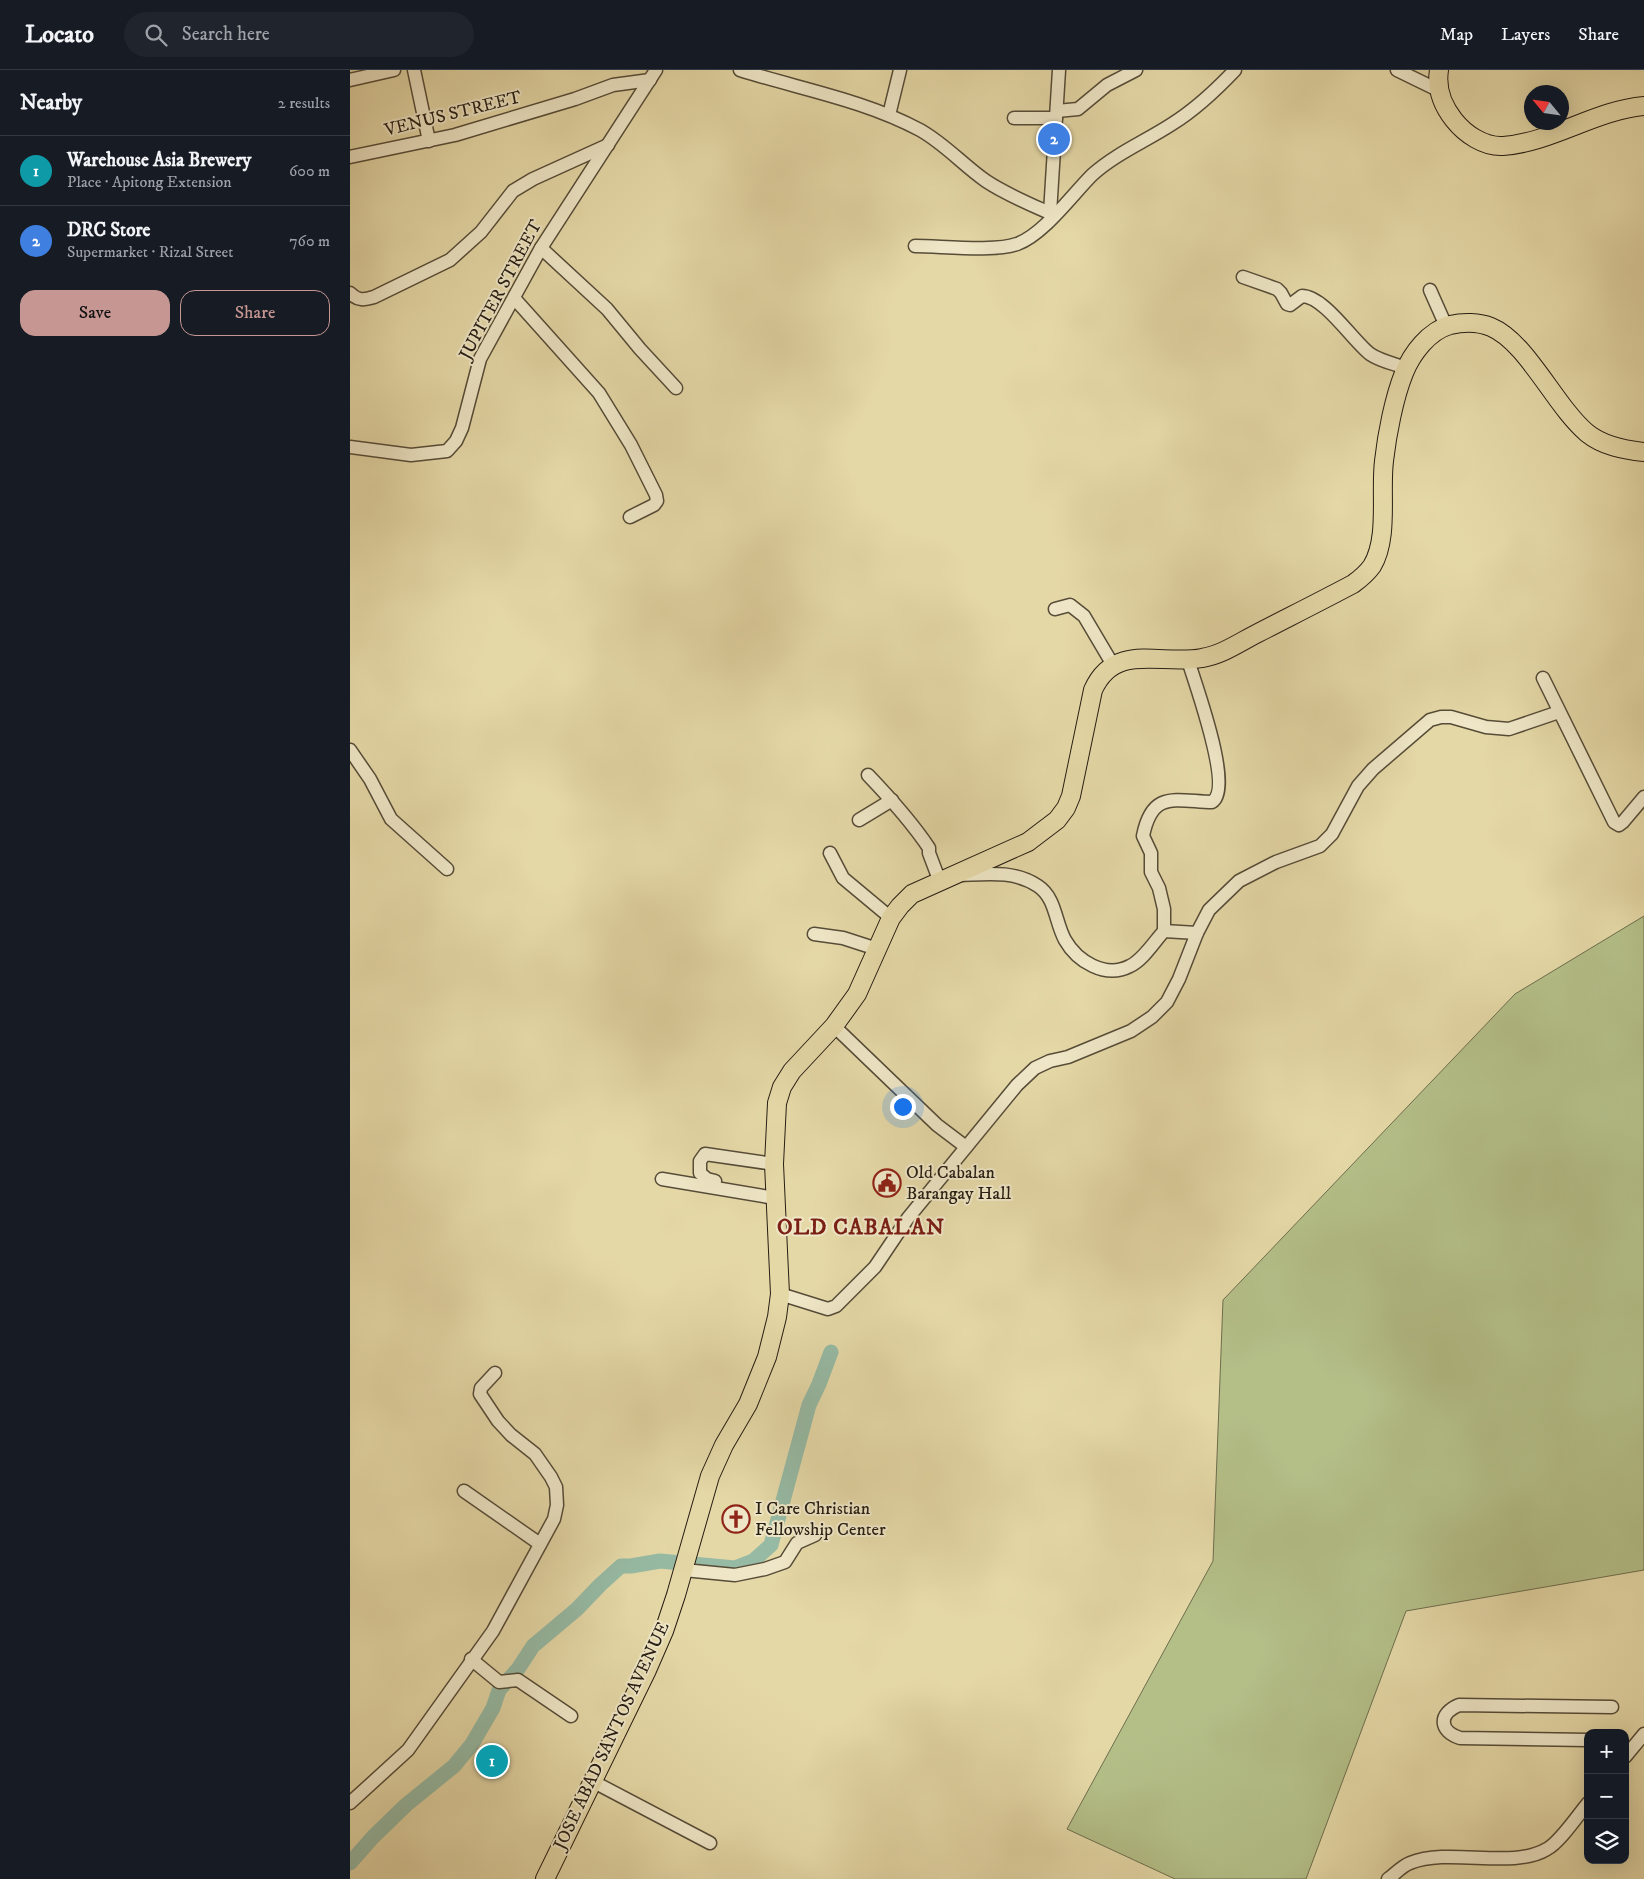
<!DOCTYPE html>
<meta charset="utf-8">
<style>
:root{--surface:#171b24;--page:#20242c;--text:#f1f3f6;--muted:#9ea1a6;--line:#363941;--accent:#c59692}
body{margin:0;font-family:"IM FELL DW Pica",serif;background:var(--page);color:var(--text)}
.controls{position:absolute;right:15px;bottom:15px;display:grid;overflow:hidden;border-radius:10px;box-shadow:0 5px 20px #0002}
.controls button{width:45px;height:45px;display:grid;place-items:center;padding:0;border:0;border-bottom:1px solid var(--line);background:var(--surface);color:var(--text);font:25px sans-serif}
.compass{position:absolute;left:1174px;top:15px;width:45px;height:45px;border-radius:50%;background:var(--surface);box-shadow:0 5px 20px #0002;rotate:299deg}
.you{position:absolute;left:552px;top:1036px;width:18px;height:18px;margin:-12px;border:4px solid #fff;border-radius:50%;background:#1a73e8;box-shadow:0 0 0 8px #1a73e833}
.badge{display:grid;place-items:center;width:32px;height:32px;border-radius:50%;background:var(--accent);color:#fff;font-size:16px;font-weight:700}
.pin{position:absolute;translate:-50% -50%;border:2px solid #fff;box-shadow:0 1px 5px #0006}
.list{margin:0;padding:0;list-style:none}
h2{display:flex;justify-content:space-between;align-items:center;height:65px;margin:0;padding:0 20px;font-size:21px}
h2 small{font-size:16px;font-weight:400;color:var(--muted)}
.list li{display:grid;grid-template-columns:32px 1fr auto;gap:15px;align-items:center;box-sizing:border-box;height:70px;padding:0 20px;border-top:1px solid var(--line)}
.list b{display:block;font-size:19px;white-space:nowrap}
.list p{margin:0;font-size:16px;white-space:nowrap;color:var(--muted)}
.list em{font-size:16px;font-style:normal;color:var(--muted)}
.actions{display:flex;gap:10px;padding:15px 20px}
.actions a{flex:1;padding:11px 0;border:1px solid var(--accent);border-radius:15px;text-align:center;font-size:18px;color:var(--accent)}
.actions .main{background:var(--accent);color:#111}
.icon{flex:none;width:28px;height:28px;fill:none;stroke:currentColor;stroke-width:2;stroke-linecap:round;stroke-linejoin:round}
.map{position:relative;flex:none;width:1294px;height:1809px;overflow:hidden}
header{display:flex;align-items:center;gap:30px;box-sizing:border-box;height:70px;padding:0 25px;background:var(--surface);border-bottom:1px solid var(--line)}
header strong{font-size:24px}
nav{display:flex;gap:28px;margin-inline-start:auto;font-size:18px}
.search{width:350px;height:45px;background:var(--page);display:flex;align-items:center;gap:12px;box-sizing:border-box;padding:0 18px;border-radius:28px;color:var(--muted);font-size:19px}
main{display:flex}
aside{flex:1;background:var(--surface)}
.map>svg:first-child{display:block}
.green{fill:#b4bf88;stroke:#6d6e4e}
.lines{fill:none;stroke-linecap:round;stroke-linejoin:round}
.river{stroke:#96baa4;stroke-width:15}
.minor-casing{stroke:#564c38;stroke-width:15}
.highway-casing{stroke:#261d13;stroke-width:20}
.minor{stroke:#eee6c6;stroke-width:12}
.highway{stroke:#e5d8a7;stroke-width:18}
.labels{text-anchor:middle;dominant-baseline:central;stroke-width:4;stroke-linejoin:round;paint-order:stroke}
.street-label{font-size:18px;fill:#261d13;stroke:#eee6c6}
.poi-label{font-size:18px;fill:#261d13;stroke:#eee6c6;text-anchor:start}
.district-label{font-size:22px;font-weight:bold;letter-spacing:1px;fill:#7a1f14;stroke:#eee6c6}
</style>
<header>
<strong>Locato</strong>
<div class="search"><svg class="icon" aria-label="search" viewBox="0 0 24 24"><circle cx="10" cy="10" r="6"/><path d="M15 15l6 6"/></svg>Search here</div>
<nav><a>Map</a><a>Layers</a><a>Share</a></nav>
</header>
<main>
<aside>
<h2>Nearby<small>2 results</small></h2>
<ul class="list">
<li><span class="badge" style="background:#0f9aa8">1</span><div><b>Warehouse Asia Brewery</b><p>Place · Apitong Extension</p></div><em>600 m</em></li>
<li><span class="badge" style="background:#3f7fe0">2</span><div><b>DRC Store</b><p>Supermarket · Rizal Street</p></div><em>760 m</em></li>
</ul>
<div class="actions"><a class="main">Save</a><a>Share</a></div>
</aside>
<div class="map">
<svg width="1294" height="1809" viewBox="0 0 1294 1809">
<rect width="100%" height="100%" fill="#e5d8a7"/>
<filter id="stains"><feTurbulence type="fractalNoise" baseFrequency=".004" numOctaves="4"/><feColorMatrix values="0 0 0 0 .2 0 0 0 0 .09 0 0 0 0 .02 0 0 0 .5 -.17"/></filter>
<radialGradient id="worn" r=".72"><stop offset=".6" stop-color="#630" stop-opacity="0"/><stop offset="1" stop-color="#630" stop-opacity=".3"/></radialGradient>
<!-- green -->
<path class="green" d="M1294,846V1500L1056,1541L956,1809H825L717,1759L863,1491L873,1230L1165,924Z"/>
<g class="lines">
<!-- river -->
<path class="river" d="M0,1793L23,1767L56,1735L104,1696L122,1674L143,1638L149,1620L168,1599L183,1576L227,1539L250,1515L271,1496H281L310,1491L385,1498L403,1491L421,1475L459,1335L469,1314L481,1282"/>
<!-- minor casing -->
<g class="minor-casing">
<g id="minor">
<path d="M64,0L79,71"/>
<path d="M390,0C450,19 514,30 570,60C595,74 613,95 636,111C657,125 682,135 704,145"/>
<path d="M1047,0L1088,20"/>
<path d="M0,10L44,0"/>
<path d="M707,41L728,39L757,15L786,0"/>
<path d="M539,45L550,0"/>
<path d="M664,48H706"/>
<path d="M0,87L105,65L225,29L263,15L300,10"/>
<path d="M700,143L709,0"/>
<path d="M565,176C591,176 645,182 667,174C693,165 722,125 742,105C765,84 796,71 822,54C846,39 866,20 885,0"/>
<path d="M191,178L257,239L290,279L326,318"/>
<path d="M893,207L927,219L931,223L937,234L940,235L952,226C974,226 1003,271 1020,284C1030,291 1045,294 1056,298"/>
<path d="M1080,220L1096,256"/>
<path d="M0,223C8,231 14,230 24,227L100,190L131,162L163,121L183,109L258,75"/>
<path d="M164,228L249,323L281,375L306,425L307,431L304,435L280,447"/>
<path d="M0,377L61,385L97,381L106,371L112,358L130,289L191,178L306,0"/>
<path d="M705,539L720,535L734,546L763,595"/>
<path d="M1193,608L1264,752L1269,755L1273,752L1294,727"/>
<path d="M0,680L20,709L41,749L97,799"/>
<path d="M518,705C540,728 561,751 579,778V783L590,812"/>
<path d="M509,750L542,730"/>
<path d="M480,783L493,808L541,848"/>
<path d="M610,805C637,804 664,800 688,816C706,828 705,852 715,870C727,891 755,909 780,896C793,890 804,872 814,861V839L809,818L801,802V783L793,766C802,720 825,731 862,732C884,718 845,614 838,590"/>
<path d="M814,861L847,863"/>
<path d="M464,864L493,868L527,879"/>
<path d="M484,956L587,1055L616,1077"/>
<path d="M312,1109L425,1128"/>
<path d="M365,1111L357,1109L350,1103V1091L355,1084L424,1094"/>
<path d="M430,1224L478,1239L486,1236L525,1197L558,1148L667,1015L685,998L700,991L718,987L781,961L802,947L817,932L829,909L847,863L859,840L889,811L926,792L970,776L982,764L1008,716L1023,699L1080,650L1091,647H1101L1136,657L1159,659L1209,642"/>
<path d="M114,1421L190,1474"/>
<path d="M334,1500L385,1505L415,1499L435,1492L447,1473L465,1465"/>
<path d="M121,1589L149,1612L168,1610L221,1646"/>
<path d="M1238,1670L1110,1668C1089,1661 1088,1644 1109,1635L1262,1637"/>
<path d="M1275,1687L1294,1664"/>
<path d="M242,1711L360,1773"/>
<path d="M0,1733L58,1680L143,1561L204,1449L207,1435L206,1417L201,1407L185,1384L161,1365L148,1351L130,1324L131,1318L145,1303"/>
<path d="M1038,1809C1045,1804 1052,1796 1060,1793C1100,1777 1162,1800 1197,1779C1210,1772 1228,1745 1238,1733"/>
</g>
</g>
<!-- highway casing -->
<g class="highway-casing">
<g id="highway">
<path d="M1089,0C1086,19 1092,35 1104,50C1115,64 1134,77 1153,76C1200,73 1246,40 1294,36"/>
<path d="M195,1809L297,1600L314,1561L326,1525L360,1406L374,1375L398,1334L417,1287L427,1247L430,1224L424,1094L427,1033L432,1017L442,1001L484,956L507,924L541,848L550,836L562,824L678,772L707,750L716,738L721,726L743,620C765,571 812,596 852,588C872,585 890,572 908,563C939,547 971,531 1003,514C1010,509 1017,503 1022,496C1039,468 1030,423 1034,391C1037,364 1044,328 1054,303C1062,283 1079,261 1100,255C1113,252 1129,252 1141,257C1177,272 1205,336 1237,363C1253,376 1274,380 1294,382"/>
</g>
</g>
<!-- minor -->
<use href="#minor" class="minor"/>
<!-- highway -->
<use href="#highway" class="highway"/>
</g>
<!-- icons -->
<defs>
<g id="civic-ring" transform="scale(1.4375)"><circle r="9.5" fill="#eee6c6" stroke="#8f2418" stroke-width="1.5"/><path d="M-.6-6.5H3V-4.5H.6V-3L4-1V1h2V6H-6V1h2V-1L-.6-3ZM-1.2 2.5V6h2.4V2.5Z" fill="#8f2418"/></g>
<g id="church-ring" transform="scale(1.4375)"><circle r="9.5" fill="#eee6c6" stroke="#8f2418" stroke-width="1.5"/><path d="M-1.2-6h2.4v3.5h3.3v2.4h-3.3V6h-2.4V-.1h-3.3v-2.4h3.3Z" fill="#8f2418"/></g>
</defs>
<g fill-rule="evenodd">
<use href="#civic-ring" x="537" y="1113"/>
<use href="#church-ring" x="386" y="1449"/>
</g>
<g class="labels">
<!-- street labels -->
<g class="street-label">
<text transform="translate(103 44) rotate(-14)">VENUS STREET</text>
<text transform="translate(151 220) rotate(-62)">JUPITER STREET</text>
<text transform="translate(262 1666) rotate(-65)">JOSE ABAD SANTOS AVENUE</text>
</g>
<!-- poi labels -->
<g class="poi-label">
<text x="556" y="1103">Old Cabalan<tspan x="556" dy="21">Barangay Hall</tspan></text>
<text x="405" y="1439">I Care Christian<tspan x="405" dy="21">Fellowship Center</tspan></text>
</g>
<!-- district labels -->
<g class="district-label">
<text x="511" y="1157">OLD CABALAN</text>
</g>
</g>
<rect width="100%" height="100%" filter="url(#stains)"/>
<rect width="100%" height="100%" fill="url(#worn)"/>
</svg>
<div class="controls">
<button>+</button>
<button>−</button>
<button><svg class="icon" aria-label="layers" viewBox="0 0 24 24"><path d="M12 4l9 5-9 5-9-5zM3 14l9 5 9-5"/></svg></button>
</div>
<svg class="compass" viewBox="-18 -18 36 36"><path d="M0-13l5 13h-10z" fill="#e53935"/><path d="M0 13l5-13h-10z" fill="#9ea1a6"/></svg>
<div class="you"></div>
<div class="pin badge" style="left:142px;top:1691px;background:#0f9aa8">1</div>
<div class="pin badge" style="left:704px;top:69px;background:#3f7fe0">2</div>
</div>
</main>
